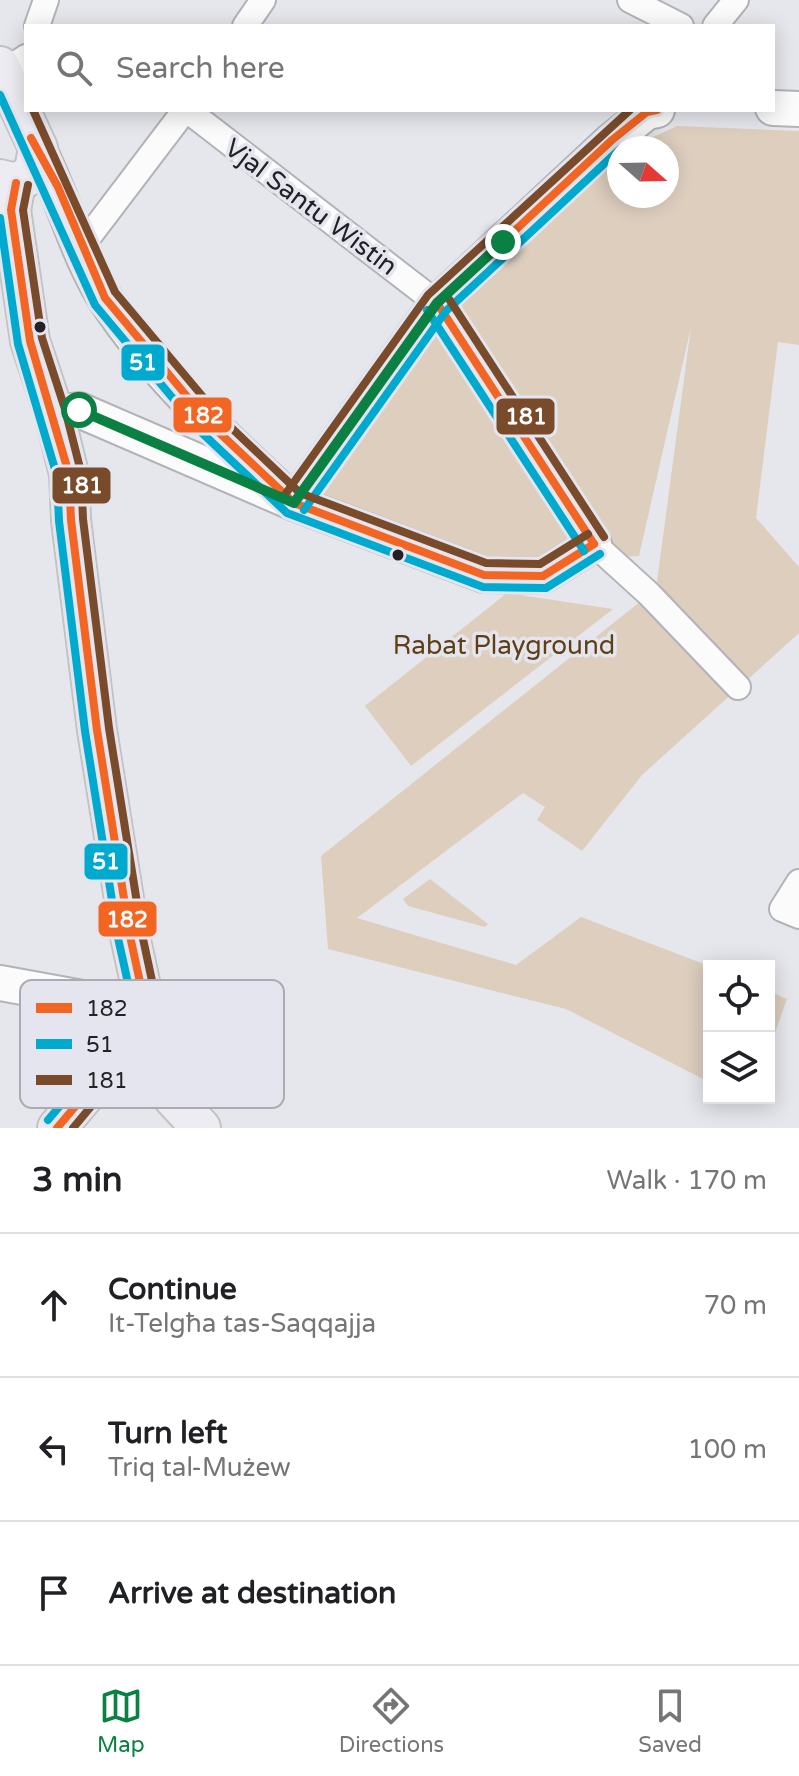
<!DOCTYPE html>
<meta charset="utf-8">
<style>
:root{--surface:#fff;--page:#f2f2f2;--text:#202124;--muted:#757577;--line:#e0e0e0;--accent:#0b8043}
body{margin:0;font-family:"Varela Round",sans-serif;background:var(--page);color:var(--text)}
.controls{position:absolute;right:24px;bottom:24px;display:grid;overflow:hidden;border-radius:0px;box-shadow:0 4px 20px #0003}
.controls button{width:72px;height:72px;display:grid;place-items:center;padding:0;border:0;border-bottom:2px solid var(--line);background:var(--surface);color:var(--text);font:40px sans-serif}
.compass{position:absolute;left:607px;top:136px;width:72px;height:72px;border-radius:50%;background:var(--surface);box-shadow:0 4px 20px #0003;rotate:110deg}
.stop{position:absolute;width:24px;height:24px;margin:-18px;border:6px solid #0b8043;border-radius:50%;background:#fff}
.stop.end{background:#0b8043;border-color:#fff;box-shadow:0 2px 8px #0008}
.list{margin:0;padding:0;list-style:none}
h2{display:flex;justify-content:space-between;align-items:center;height:104px;margin:0;padding:0 32px;font-size:34px}
h2 small{font-size:26px;font-weight:400;color:var(--muted)}
.list li{display:grid;grid-template-columns:52px 1fr auto;gap:24px;align-items:center;box-sizing:border-box;height:144px;padding:0 32px;border-top:2px solid var(--line)}
.list b{display:block;font-size:30px;white-space:nowrap}
.list p{margin:0;font-size:26px;white-space:nowrap;color:var(--muted)}
.list em{font-size:26px;font-style:normal;color:var(--muted)}
.icon{flex:none;width:44px;height:44px;fill:none;stroke:currentColor;stroke-width:2;stroke-linecap:round;stroke-linejoin:round}
.map{position:relative;flex:none;width:799px;height:1128px;overflow:hidden}
.search{position:absolute;background:var(--surface);box-shadow:0 4px 20px #0003;left:24px;right:24px;top:24px;height:88px;display:flex;align-items:center;gap:20px;box-sizing:border-box;padding:0 28px;border-radius:0px;color:var(--muted);font-size:30px}
.sheet{height:536px;background:var(--surface)}
nav{display:flex;justify-content:space-around;align-items:center;box-sizing:border-box;height:112px;border-top:2px solid var(--line);background:var(--surface);font-size:22px;color:var(--muted)}
nav a{display:grid;justify-items:center;gap:4px}
nav .on{color:var(--accent)}
.map>svg:first-child{display:block}
.green{fill:#ddcebe}
.lines{fill:none;stroke-linecap:round;stroke-linejoin:round}
.street-casing{stroke:#b2b3b7;stroke-width:28}
.secondary-casing{stroke:#b2b3b7;stroke-width:38}
.primary-casing{stroke:#c2c2c4;stroke-width:42}
.street{stroke:#fbfbfc;stroke-width:24}
.secondary{stroke:#fbfbfc;stroke-width:34}
.primary{stroke:#ececf2;stroke-width:38}
.bus-1-casing{stroke:#e4e5ee;stroke-width:14}
.bus-2-casing{stroke:#e4e5ee;stroke-width:14}
.bus-3-casing{stroke:#e4e5ee;stroke-width:14}
.bus-1{stroke:#f26522;stroke-width:8}
.bus-2{stroke:#00a9ce;stroke-width:8}
.bus-3{stroke:#7a4b2a;stroke-width:8}
.route{stroke:#0b8043;stroke-width:10}
.bus-dot{fill:#222226;stroke:#e4e5ee;stroke-width:3}
.labels{text-anchor:middle;dominant-baseline:central;stroke-width:7;stroke-linejoin:round;paint-order:stroke}
.street-label{font-size:26px;fill:#222226;stroke:#e4e5ee}
.park-label{font-size:26px;fill:#5f4014;stroke:#e4e5ee}
.key{fill:#e4e5ee;stroke:#aaaab2;stroke-width:2}
.key-label{font-size:22px;fill:#222226}
.line-badge{stroke:#e4e5ee;stroke-width:3}
.badge-label{font-size:22px;text-anchor:middle;font-weight:bold;fill:#fff}
</style>
<div class="map">
<svg width="799" height="1128" viewBox="0 0 799 1128">
<rect width="100%" height="100%" fill="#e6e7ec"/>
<!-- green -->
<g class="green">
<path d="M677,126L799,131V345L778,342L756,518L799,567V633L642,775L582,851L537,820L545,807L523,793L357,918L516,965L581,917L709,966V1082L566,1009L328,949L321,856L656,589L691,327L639,556L488,567L304,501L455,306L619,157V196H667V148H629Z"/>
<path d="M507,593L613,609L411,766L365,706Z"/>
<path d="M430,879L488,924L485,927L408,906L403,899Z"/>
<path d="M769,991L787,999L769,1049Z"/>
</g>
<g class="lines">
<!-- street casing -->
<g class="street-casing">
<g id="street">
<path d="M630,0L681,26"/>
<path d="M37,26L46,0"/>
<path d="M245,26L263,0"/>
<path d="M715,26L736,0"/>
<path d="M4,72L26,57"/>
<path d="M187,110L437,303"/>
<path d="M81,247L185,110"/>
<path d="M594,544L649,594L738,687"/>
<path d="M799,882L782,909L799,916"/>
</g>
</g>
<!-- secondary casing -->
<g class="secondary-casing">
<g id="secondary">
<path d="M773,108L799,109"/>
<path d="M38,148C63,197 77,254 106,300C152,370 215,429 276,486"/>
<path d="M54,413L79,410L294,503L484,575L543,576L594,544L437,303"/>
<path d="M294,503L437,303L612,140L647,112L657,110"/>
<path d="M0,983L110,1003"/>
</g>
</g>
<!-- primary casing -->
<g class="primary-casing">
<g id="primary">
<path d="M0,66L38,148L34,170L27,177L16,183L0,179"/>
<path d="M16,183L11,210L30,341L54,413L69,474L71,520L97,730L130,936L148,1019L147,1034L137,1047L114,1049L101,1038L98,1021L110,1003L128,1000L146,1012"/>
<path d="M129,1050L201,1128"/>
<path d="M57,1128L122,1051"/>
</g>
</g>
<!-- street -->
<use href="#street" class="street"/>
<!-- secondary -->
<use href="#secondary" class="secondary"/>
<!-- primary -->
<use href="#primary" class="primary"/>
<!-- bus-1 casing -->
<g class="bus-1-casing">
<g id="bus-1">
<path d="M31,138L58,187L105,298L210,424L294,503L484,575L543,576L594,544"/>
<path d="M16,183L11,210L30,341L69,474L71,520L97,730L130,936L148,1019L143,1042L122,1051L57,1128"/>
<path d="M437,303L594,544"/>
<path d="M294,503L437,303L612,140L647,112L657,110"/>
</g>
</g>
<!-- bus-2 casing -->
<g class="bus-2-casing">
<g id="bus-2">
<path d="M0,95L95,305L201,432L287,513L483,587L546,588L600,554"/>
<path d="M0,218L18,344L57,476L59,521L85,731L118,938L136,1019L133,1033L114,1042L48,1120"/>
<path d="M427,310L584,551"/>
<path d="M304,510L446,311L619,150"/>
</g>
</g>
<!-- bus-3 casing -->
<g class="bus-3-casing">
<g id="bus-3">
<path d="M33,110L115,292L219,416L300,493L486,563L540,564L588,534"/>
<path d="M28,185L23,210L42,338L65,409L81,472L83,519L109,728L142,934L160,1018L152,1050L129,1061L73,1128"/>
<path d="M447,296L604,537"/>
<path d="M284,496L428,295L630,110"/>
</g>
</g>
<!-- bus-1 -->
<use href="#bus-1" class="bus-1"/>
<!-- bus-2 -->
<use href="#bus-2" class="bus-2"/>
<!-- bus-3 -->
<use href="#bus-3" class="bus-3"/>
</g>
<g class="lines">
<!-- route -->
<path class="route" d="M79,410L294,503L437,303L503,242"/>
</g>
<!-- markers -->
<g class="bus-dot">
<circle cx="40" cy="327" r="7"/>
<circle cx="398" cy="555" r="7"/>
</g>
<g class="labels">
<!-- street labels -->
<g class="street-label">
<text transform="translate(311 207) rotate(37)">Vjal Santu Wistin</text>
</g>
<!-- park labels -->
<g class="park-label">
<text x="504" y="645">Rabat Playground</text>
</g>
</g>
<!-- legend -->
<rect x="20" y="980" width="264" height="128" rx="12" class="key"/>
<rect x="36" y="1003" width="36" height="10" fill="#f26522"/>
<rect x="36" y="1039" width="36" height="10" fill="#00a9ce"/>
<rect x="36" y="1075" width="36" height="10" fill="#7a4b2a"/>
<g class="key-label">
<text x="86" y="1016">182</text>
<text x="86" y="1052">51</text>
<text x="86" y="1088">181</text>
</g>
<g class="line-badge">
<rect x="120" y="343" width="46" height="39" rx="8" fill="#00a9ce"/>
<rect x="172" y="396" width="61" height="38" rx="8" fill="#f26522"/>
<rect x="495" y="397" width="61" height="39" rx="8" fill="#7a4b2a"/>
<rect x="51" y="466" width="61" height="39" rx="8" fill="#7a4b2a"/>
<rect x="83" y="842" width="46" height="39" rx="8" fill="#00a9ce"/>
<rect x="97" y="900" width="61" height="38" rx="8" fill="#f26522"/>
</g>
<g class="badge-label">
<text x="143" y="370">51</text>
<text x="203" y="423">182</text>
<text x="526" y="424">181</text>
<text x="82" y="493">181</text>
<text x="106" y="869">51</text>
<text x="127" y="927">182</text>
</g>
</svg>
<div class="controls">
<button><svg class="icon" aria-label="locate" viewBox="0 0 24 24"><circle cx="12" cy="12" r="6"/><path d="M12 2v4M12 18v4M2 12h4M18 12h4"/></svg></button>
<button><svg class="icon" aria-label="layers" viewBox="0 0 24 24"><path d="M12 4l9 5-9 5-9-5zM3 14l9 5 9-5"/></svg></button>
</div>
<svg class="compass" viewBox="-18 -18 36 36"><path d="M0-13l5 13h-10z" fill="#e53935"/><path d="M0 13l5-13h-10z" fill="#757577"/></svg>
<div class="stop" style="left:79px;top:410px"></div>
<div class="stop end" style="left:503px;top:242px"></div>
<div class="search"><svg class="icon" aria-label="search" viewBox="0 0 24 24"><circle cx="10" cy="10" r="6"/><path d="M15 15l6 6"/></svg>Search here</div>
</div>
<section class="sheet">
<h2>3 min<small>Walk · 170 m</small></h2>
<ul class="list">
<li><svg class="icon" aria-label="ahead" viewBox="0 0 24 24"><path d="M12 20V5M6 11l6-6 6 6"/></svg><div><b>Continue</b><p>It-Telgħa tas-Saqqajja</p></div><em>70 m</em></li>
<li><svg class="icon" aria-label="left" viewBox="0 0 24 24"><path d="M17 20v-9H6M10 6l-5 5 5 5"/></svg><div><b>Turn left</b><p>Triq tal-Mużew</p></div><em>100 m</em></li>
<li><svg class="icon" aria-label="arrive" viewBox="0 0 24 24"><path d="M6 21V4h12l-3 4 3 4H6"/></svg><div><b>Arrive at destination</b></div></li>
</ul>
</section>
<nav>
<a class="on"><svg class="icon" aria-label="map" viewBox="0 0 24 24"><path d="M3 6l6-2 6 2 6-2v14l-6 2-6-2-6 2zM9 4v14M15 6v14"/></svg>Map</a>
<a><svg class="icon" aria-label="directions" viewBox="0 0 24 24"><path d="M12 3l9 9-9 9-9-9zM9 14v-3h6M13 9l2 2-2 2"/></svg>Directions</a>
<a><svg class="icon" aria-label="saved" viewBox="0 0 24 24"><path d="M7 4h10v16l-5-4-5 4z"/></svg>Saved</a>
</nav>
